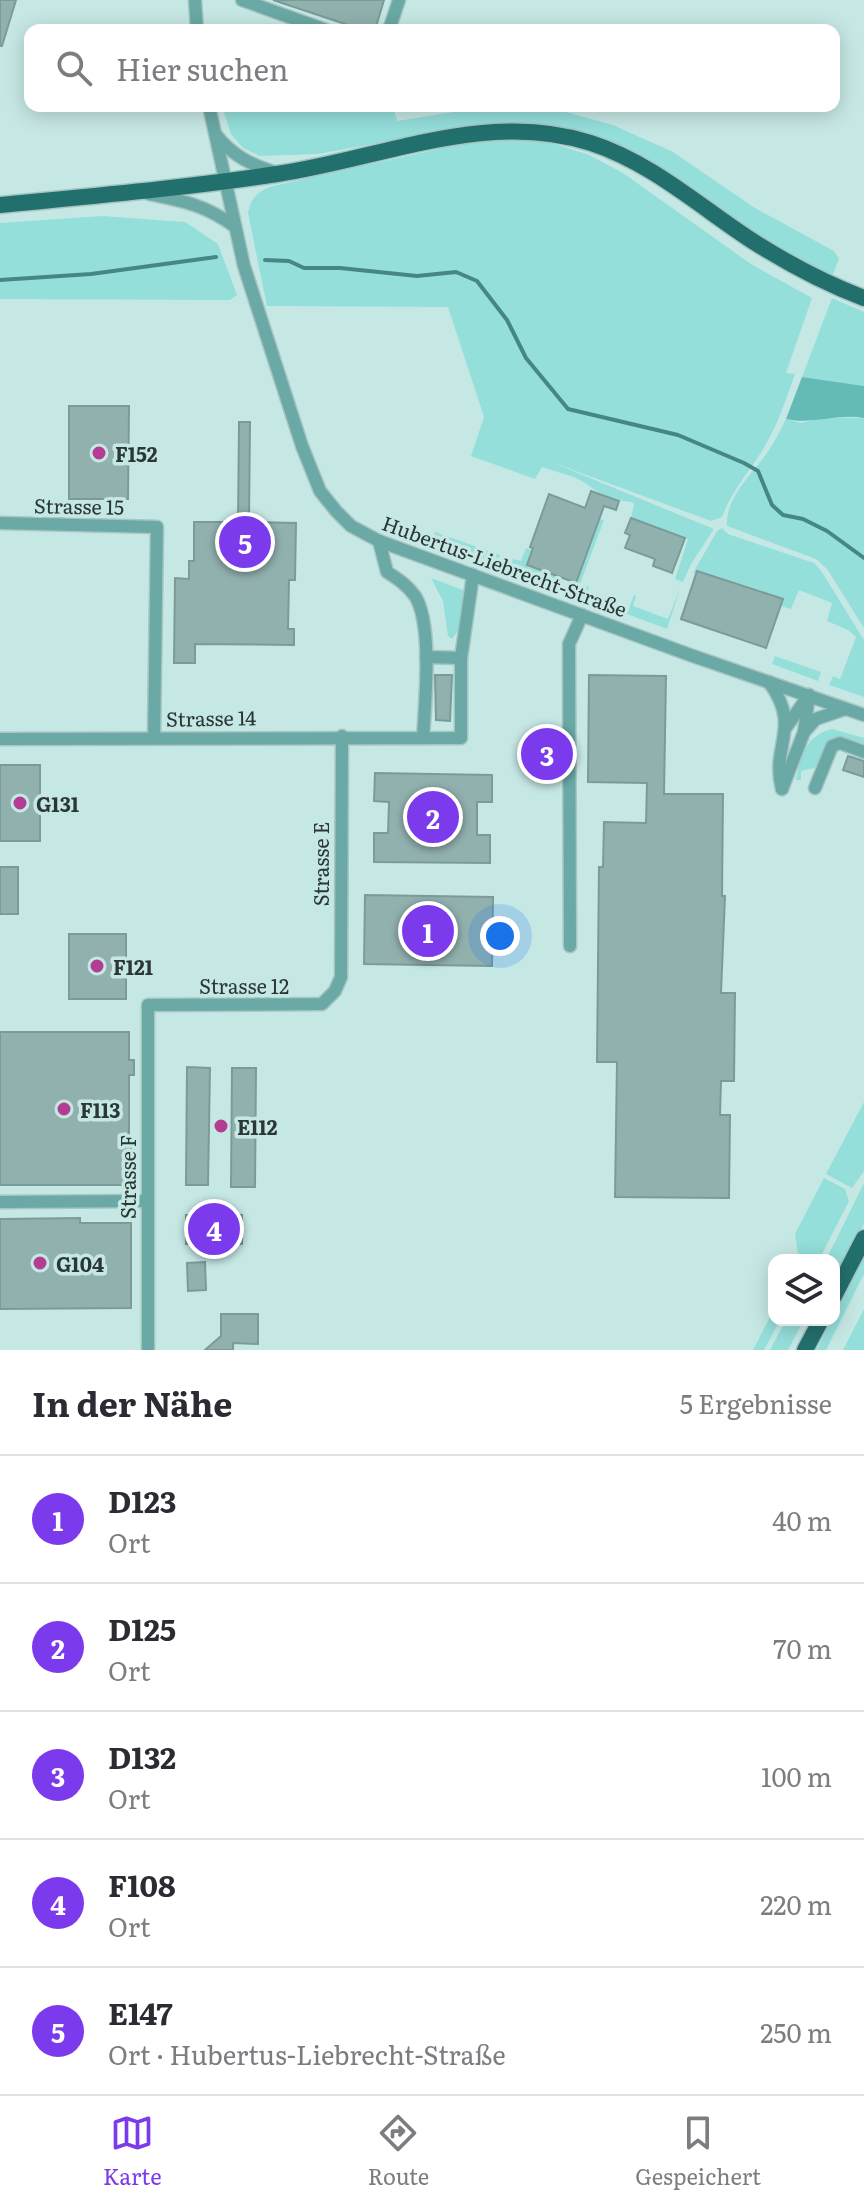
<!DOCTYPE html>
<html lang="de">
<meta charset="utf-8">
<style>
:root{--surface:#fff;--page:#f7f7f7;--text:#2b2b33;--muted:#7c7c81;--line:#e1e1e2;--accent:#7c3aed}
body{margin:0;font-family:Literata,serif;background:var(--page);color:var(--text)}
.controls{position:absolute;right:24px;bottom:24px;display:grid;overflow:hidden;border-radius:16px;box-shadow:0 4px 20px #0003}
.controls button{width:72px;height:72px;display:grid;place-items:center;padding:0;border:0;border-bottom:2px solid var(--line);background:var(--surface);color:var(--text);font:40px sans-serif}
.you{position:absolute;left:500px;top:936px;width:28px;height:28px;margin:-20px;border:6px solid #fff;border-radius:50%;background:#1a73e8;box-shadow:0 0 0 12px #1a73e833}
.badge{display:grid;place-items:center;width:52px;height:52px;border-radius:50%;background:var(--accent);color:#fff;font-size:26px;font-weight:700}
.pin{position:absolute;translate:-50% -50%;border:4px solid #fff;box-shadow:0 2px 8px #0006}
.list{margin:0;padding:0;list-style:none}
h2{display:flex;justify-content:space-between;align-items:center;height:104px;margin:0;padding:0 32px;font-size:34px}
h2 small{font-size:26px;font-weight:400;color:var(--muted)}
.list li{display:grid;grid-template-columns:52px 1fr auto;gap:24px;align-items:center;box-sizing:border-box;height:128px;padding:0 32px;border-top:2px solid var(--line)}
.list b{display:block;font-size:30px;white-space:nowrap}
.list p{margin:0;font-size:26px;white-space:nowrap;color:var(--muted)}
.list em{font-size:26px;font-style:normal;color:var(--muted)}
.icon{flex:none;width:44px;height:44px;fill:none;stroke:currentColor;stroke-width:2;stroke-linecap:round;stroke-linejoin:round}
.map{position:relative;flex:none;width:864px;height:1350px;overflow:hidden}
.search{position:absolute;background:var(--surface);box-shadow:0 4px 20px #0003;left:24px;right:24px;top:24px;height:88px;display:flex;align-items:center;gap:20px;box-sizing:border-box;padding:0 28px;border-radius:16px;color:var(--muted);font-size:30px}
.sheet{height:744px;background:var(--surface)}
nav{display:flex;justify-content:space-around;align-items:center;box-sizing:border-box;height:112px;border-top:2px solid var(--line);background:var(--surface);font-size:22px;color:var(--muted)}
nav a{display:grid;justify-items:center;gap:4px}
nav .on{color:var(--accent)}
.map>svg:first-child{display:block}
.green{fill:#95dfdb}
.forest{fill:#63bab6}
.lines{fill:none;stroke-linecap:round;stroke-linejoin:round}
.stream{stroke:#468784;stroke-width:4}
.building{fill:#91b1af;stroke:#7b9b98;stroke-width:2}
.minor-casing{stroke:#a7c5c2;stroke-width:15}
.major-casing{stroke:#a7c5c2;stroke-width:19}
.minor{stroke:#6aa9a5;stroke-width:12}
.major{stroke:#22706d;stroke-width:16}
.poi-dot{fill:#b43c92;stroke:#c6e8e5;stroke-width:3}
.labels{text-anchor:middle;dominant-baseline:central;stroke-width:7;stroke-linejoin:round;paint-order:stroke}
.poi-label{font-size:20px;font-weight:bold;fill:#2a3736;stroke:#c6e8e5;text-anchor:start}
.street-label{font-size:20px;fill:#2a3736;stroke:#c6e8e5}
</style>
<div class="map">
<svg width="864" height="1350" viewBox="0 0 864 1350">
<rect width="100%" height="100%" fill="#c6e8e5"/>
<!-- green -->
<g class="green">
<path d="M222,106H393L397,121L491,106H544L613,125L673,152L755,208L834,251L839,259L831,279L799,265L678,181L514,124L459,128L318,154L260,156L243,148L231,134Z"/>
<path d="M506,139L544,141L587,154L623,173L751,264L812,298L786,373L795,374C786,399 778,424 765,446C749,473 734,486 722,517L711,521L551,462L714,529L691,564L683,582L675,579L688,539L631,518L634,504L632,502C613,501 600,494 585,483C574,475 555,472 542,467L535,479L471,456L484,417L448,307L267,306L248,213C251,199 256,193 269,187L465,143Z"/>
<path d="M102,216L185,222L218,244L237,295L230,300L0,299V223Z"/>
<path d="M832,298L864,312V386L802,377Z"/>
<path d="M825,417L864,418V628L827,569L816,559L727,526C725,498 752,474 767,453C774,443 780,431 786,419L801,423Z"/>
<path d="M600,519L604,520L580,584L589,587L585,599L572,594Z"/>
<path d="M722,528L728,534L814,563L822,572L864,640V697L829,685L833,676L840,679L856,637L848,630L827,621L832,603L799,590L791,609L780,606L782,599L698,571L696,574L693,573L717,531Z"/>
<path d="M435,532L500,555L496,567L431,543Z"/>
<path d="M526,548L533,550L556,575L552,587L509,571L513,559L521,561Z"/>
<path d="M431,578L463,590L460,628L452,639L448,636L443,601Z"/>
<path d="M681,586L667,629L627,614L634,595L636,596L633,606L668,619Z"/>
<path d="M775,656L821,672L818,681L772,664Z"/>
<path d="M832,729L864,738V748L836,738L819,767L801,771V780H796C801,756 805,736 832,729Z"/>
<path d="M864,1102V1171L852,1188L826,1174Z"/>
<path d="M824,1178L845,1189L849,1201L819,1260H799L795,1234Z"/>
<path d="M864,1183V1224L834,1278V1260H826Z"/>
<path d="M864,1255V1274L826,1350H817L831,1320H834V1314Z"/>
<path d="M774,1309V1320H780L764,1350H753Z"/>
<path d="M864,1309V1350H843Z"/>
<path d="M786,1320H804L788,1350H770Z"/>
</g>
<!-- forest -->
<path class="forest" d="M802,377L864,386V418C837,413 812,425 786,419Z"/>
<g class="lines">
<!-- stream -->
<g class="stream">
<path d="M265,260L289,261L304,268H340L417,276L456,272L477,281L507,320L526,358L568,409L678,435L744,463L758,471L772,505L783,515L803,519L827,531L864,558"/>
<path d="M0,280L91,274L216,257"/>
</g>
</g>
<!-- building -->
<g class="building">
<path d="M0,0H16L2,46H0Z"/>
<path d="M273,0H384L375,30H363Z"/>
<path d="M69,406H129L128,499H69Z"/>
<path d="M239,422H250L249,522L296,523L295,580H289L288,629H294V645L195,644V663H174L175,578L189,579V561H194V522H238Z"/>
<path d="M591,491L619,501L616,510L604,506L576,583L527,565L533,548L530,547L549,494L585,508Z"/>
<path d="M631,518L685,538L672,573L653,566L655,559L625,548L630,535L625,533Z"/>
<path d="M697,571L783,599L766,648L681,619Z"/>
<path d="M435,675H452L450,721L436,720Z"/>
<path d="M589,675L666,676L664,794H723L722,896H725L721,993H735L734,1081H721L720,1115H730L729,1198L615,1197L617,1062H597L599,867H603L604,822L646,823L647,783L588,782Z"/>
<path d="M848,756L864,761V777L843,770Z"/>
<rect x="0" y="765" width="40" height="76"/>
<path d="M375,773L492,775V802H477V835H490V863L374,862V833H388L389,802L374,801Z"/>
<rect x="0" y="867" width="18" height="47"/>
<path d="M365,895L493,897L492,966L364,964Z"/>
<rect x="69" y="934" width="57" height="65"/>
<path d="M0,1032H129V1060H134V1075H129V1143H134V1158H129L128,1185H0Z"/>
<path d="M187,1067L210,1068L208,1185H186Z"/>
<path d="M232,1068H256L255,1187H231Z"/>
<rect x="186" y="1215" width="56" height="29"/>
<path d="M80,1218V1223H131V1308L0,1309V1219Z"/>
<path d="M205,1262L206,1290L188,1291L187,1263Z"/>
<path d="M221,1314H258V1344L233,1343V1350H205L221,1336Z"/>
</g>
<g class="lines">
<!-- minor casing -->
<g class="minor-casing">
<g id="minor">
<path d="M195,0L197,30"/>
<path d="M242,0L326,30"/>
<path d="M389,30L399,0"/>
<path d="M209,106L244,266L302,446L320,491L336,511L351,526L379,541L693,656L864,715"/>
<path d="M216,135C233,156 251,165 277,173"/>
<path d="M149,194C183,201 205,205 234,226"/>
<path d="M0,523L157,527L154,738"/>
<path d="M379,541L387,572C398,579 407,585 415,596C433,624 425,704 423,738"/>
<path d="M426,657L461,658"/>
<path d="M769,682C803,729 770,745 782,789"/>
<path d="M787,726L809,695"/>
<path d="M804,732L816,719L845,709"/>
<path d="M0,739L461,738V658L473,575"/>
<path d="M815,788L832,746L840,743L864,752"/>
<path d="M782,789L804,732L809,695"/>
<path d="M570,946L569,644L582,615"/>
<path d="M0,1202L146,1201"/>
<path d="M148,1350V1005L322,1004L335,991L341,977L342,736"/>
</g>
</g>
<!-- major casing -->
<g class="major-casing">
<g id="major">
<path d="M0,205C92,196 185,188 277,174C381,159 486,109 591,143C652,163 699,206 751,240C787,263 824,283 864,298"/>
<path d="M834,1296L864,1238"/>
<path d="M805,1350L821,1320"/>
</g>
</g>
<!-- minor -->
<use href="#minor" class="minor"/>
<!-- major -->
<use href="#major" class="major"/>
</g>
<!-- markers -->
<g class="poi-dot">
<circle cx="99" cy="453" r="8"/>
<circle cx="20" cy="803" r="8"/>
<circle cx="97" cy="966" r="8"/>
<circle cx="64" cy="1109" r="8"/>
<circle cx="221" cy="1126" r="8"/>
<circle cx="40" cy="1263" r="8"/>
</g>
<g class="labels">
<!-- poi labels -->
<g class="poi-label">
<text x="115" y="453">F152</text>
<text x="36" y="803">G131</text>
<text x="113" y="966">F121</text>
<text x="80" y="1109">F113</text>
<text x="237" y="1126">E112</text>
<text x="56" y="1263">G104</text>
</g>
<!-- street labels -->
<g class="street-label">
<text transform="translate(79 505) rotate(1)">Strasse 15</text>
<text transform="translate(505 565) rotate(20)">Hubertus-Liebrecht-Straße</text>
<text transform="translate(211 717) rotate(-1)">Strasse 14</text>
<text transform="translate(320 864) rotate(-90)">Strasse E</text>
<text x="244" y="985">Strasse 12</text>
<text transform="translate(127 1177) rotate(-90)">Strasse F</text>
</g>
</g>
</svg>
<div class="controls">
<button><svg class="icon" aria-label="layers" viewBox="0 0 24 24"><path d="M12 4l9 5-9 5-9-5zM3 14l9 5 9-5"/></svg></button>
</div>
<div class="you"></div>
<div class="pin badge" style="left:428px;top:931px">1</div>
<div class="pin badge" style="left:433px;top:817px">2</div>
<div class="pin badge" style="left:547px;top:754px">3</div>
<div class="pin badge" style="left:214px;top:1229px">4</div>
<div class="pin badge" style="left:245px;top:542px">5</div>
<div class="search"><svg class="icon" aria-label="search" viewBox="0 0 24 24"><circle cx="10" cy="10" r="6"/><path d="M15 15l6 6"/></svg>Hier suchen</div>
</div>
<section class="sheet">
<h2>In der Nähe<small>5 Ergebnisse</small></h2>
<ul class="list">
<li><span class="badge">1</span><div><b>D123</b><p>Ort</p></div><em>40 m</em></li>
<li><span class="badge">2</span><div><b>D125</b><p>Ort</p></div><em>70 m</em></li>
<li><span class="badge">3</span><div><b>D132</b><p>Ort</p></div><em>100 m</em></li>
<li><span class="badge">4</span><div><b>F108</b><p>Ort</p></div><em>220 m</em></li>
<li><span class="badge">5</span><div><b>E147</b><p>Ort · Hubertus-Liebrecht-Straße</p></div><em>250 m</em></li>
</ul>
</section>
<nav>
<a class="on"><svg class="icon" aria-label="map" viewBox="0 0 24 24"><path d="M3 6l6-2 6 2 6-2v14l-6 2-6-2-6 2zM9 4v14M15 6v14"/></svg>Karte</a>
<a><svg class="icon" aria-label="directions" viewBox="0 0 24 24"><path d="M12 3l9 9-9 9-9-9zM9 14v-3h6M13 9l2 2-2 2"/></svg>Route</a>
<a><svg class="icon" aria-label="saved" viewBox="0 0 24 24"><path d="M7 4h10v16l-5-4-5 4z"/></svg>Gespeichert</a>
</nav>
